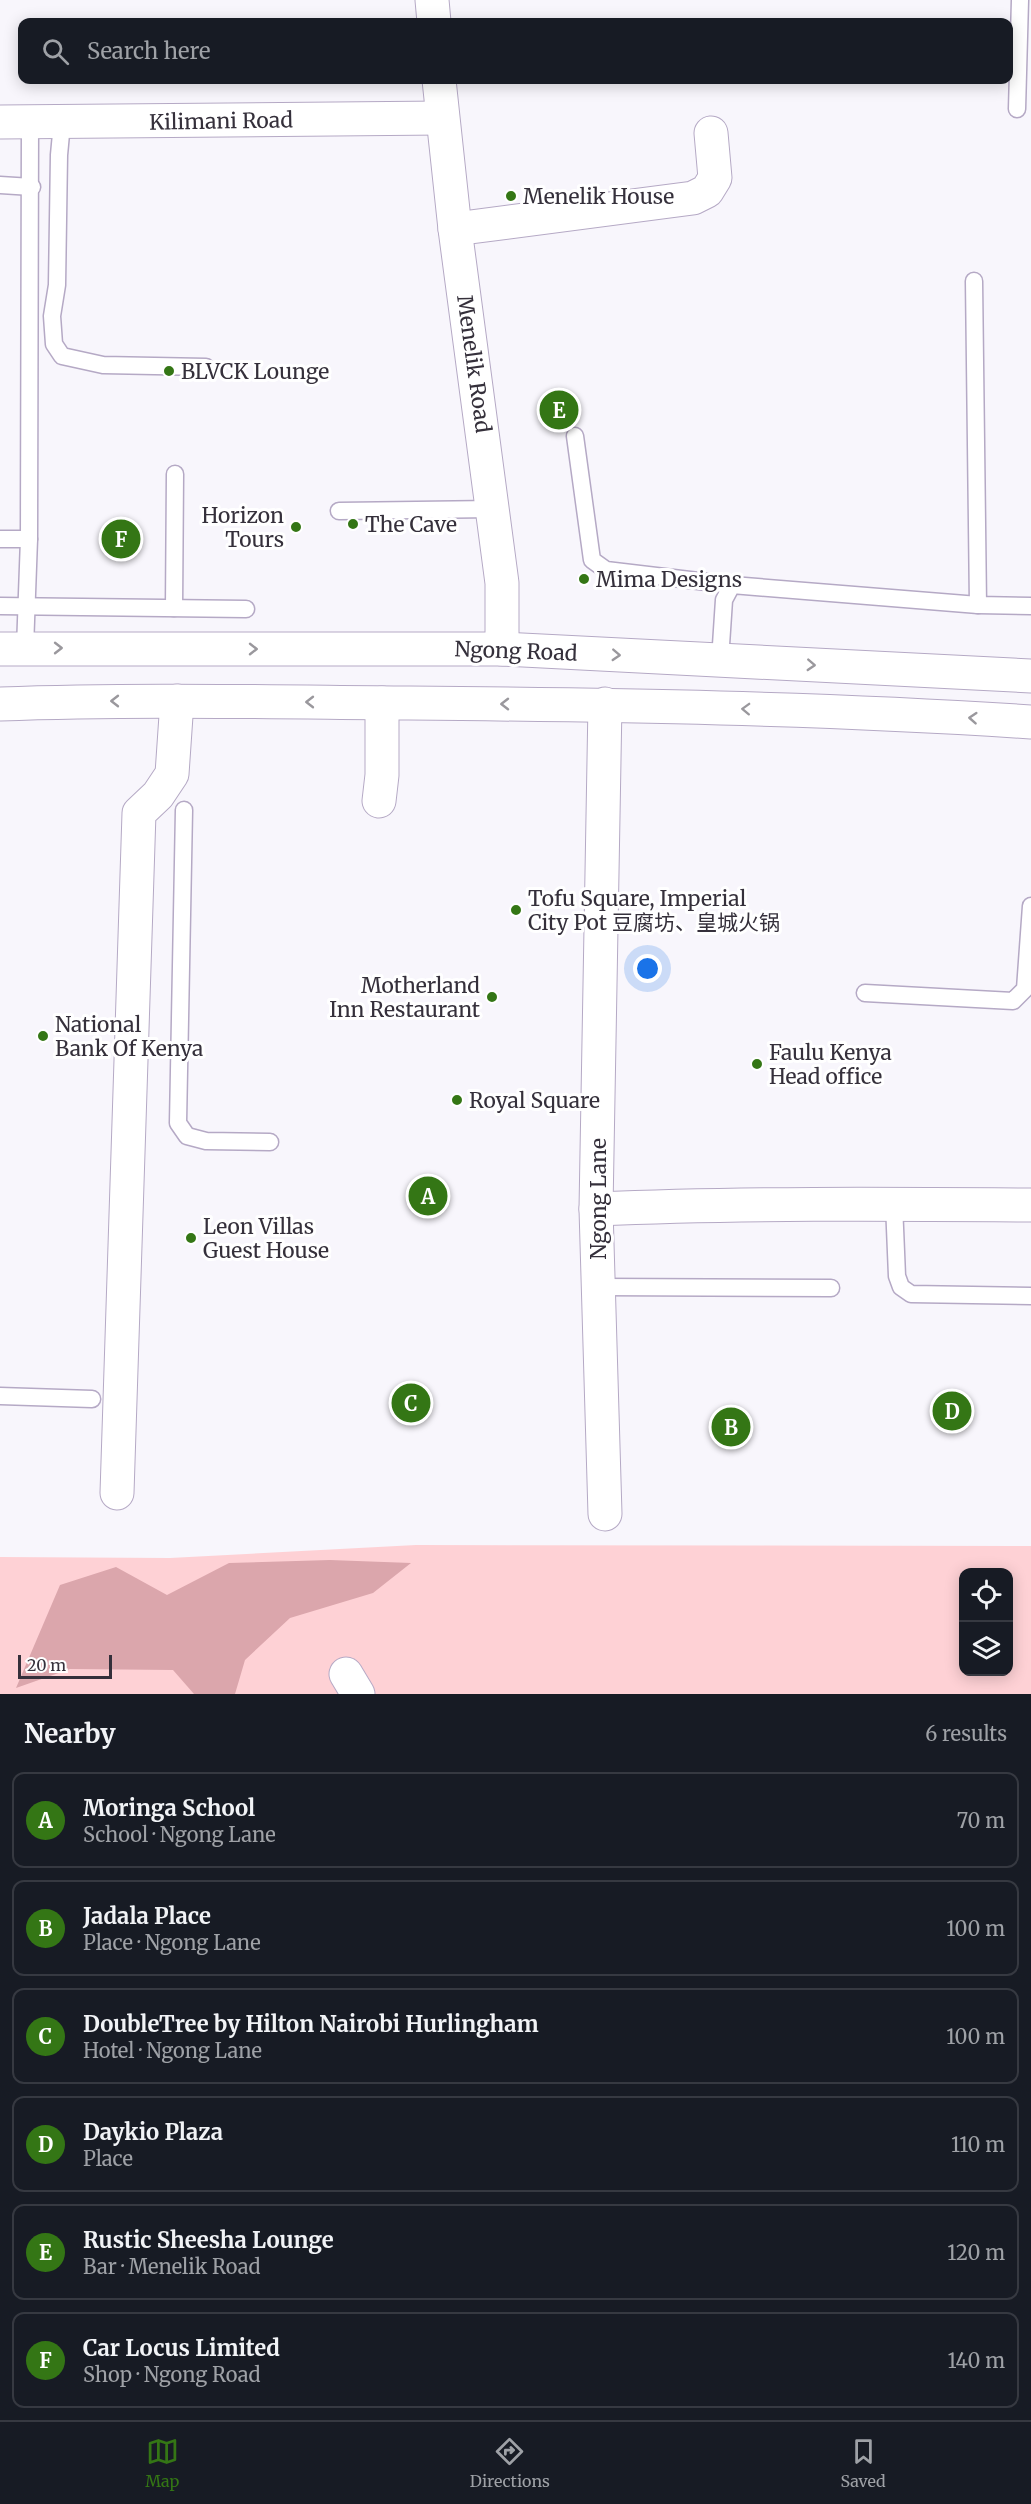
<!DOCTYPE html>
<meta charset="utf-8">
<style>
:root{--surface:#171b24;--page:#242831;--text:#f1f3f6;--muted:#9ea1a6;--line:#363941;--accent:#347615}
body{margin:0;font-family:Merriweather,"Noto Sans SC",serif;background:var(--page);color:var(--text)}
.controls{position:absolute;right:18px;bottom:18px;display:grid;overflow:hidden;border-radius:12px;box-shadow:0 3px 15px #0003}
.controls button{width:54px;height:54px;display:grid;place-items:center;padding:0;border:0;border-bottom:2px solid var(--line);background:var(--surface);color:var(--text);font:30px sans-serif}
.scale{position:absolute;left:18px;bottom:15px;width:94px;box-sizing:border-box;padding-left:6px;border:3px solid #35303b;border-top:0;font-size:16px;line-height:21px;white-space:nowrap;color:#35303b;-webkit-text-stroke:4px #fff;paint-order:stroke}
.you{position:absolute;left:648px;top:969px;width:21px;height:21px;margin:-15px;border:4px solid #fff;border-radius:50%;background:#1a73e8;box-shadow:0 0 0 9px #1a73e833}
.badge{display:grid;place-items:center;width:39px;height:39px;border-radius:50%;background:var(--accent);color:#fff;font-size:20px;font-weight:700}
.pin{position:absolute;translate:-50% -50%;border:3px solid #fff;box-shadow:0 2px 6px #0006}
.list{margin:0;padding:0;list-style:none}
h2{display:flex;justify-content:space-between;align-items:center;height:78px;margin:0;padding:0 24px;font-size:26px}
h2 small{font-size:20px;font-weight:400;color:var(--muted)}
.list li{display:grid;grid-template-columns:39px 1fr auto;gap:18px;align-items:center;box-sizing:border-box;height:96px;margin:0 12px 12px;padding:0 12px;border:2px solid var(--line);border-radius:12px}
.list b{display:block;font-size:22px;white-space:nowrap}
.list p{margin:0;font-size:20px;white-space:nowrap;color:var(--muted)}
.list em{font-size:20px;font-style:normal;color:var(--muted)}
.icon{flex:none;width:33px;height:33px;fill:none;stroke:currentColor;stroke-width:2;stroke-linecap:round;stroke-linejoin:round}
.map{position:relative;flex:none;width:1031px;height:1694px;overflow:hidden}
.search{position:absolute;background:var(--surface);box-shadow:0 3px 15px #0003;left:18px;right:18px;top:18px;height:66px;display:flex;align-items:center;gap:15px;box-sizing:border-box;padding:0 21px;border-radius:12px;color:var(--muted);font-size:22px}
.sheet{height:726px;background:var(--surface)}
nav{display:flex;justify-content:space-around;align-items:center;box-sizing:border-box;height:84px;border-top:2px solid var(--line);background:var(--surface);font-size:16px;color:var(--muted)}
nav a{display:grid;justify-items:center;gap:3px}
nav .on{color:var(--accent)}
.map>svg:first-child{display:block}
.green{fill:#fed1d5;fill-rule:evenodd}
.forest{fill:#dba6ac}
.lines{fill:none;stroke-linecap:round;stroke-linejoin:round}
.service-casing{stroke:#b5a9c5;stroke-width:19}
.minor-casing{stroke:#b5a9c5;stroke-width:35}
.secondary-casing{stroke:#b5a9c5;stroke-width:35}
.service{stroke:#fff;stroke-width:16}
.minor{stroke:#fff;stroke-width:33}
.secondary{stroke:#fff;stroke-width:33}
.oneway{stroke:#9a989d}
.poi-dot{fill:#347615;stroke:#fff;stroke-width:2}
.labels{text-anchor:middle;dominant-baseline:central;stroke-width:6;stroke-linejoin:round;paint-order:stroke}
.street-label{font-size:21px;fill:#35303b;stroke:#fff}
.poi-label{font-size:21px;fill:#35303b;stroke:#fff;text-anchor:start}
</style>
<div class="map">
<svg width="1031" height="1694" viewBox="0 0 1031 1694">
<rect width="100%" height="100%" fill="#f8f6fc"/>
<!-- green -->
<path class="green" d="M416,1545L1031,1546V1694H0V1557L170,1558ZM964,1572H1008V1672H964Z"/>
<!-- forest -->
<path class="forest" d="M330,1560L411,1563L373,1593L290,1618L245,1660L235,1694H194L173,1670L70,1669L16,1688L60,1585L116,1567L167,1595L229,1563Z"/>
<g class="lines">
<!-- service casing -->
<g class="service-casing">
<g id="service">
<path d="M1017,109L1020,0"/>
<path d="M62,123L59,155L57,285L52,316L54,344L62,356L103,365L206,367"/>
<path d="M0,185L32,187"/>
<path d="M974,281L978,605"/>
<path d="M575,436L592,560L606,570L732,585"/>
<path d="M339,511L493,509"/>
<path d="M0,539H29"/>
<path d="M0,606L246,609"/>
<path d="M174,608L175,474"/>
<path d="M25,648L29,539L30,122"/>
<path d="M720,660L724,600L732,585L978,605L1031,606"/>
<path d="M184,810L178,1123L187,1136L206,1141L270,1142"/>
<path d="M865,993L1013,1001L1025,989L1031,906"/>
<path d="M894,1204L897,1276L901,1287L911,1294L1031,1296"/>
<path d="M599,1287L831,1288"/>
<path d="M0,1396L92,1399"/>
</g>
</g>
<!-- minor casing -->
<g class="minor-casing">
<g id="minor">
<path d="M432,0L434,22"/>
<path d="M439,80L455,229L502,583V649"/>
<path d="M0,122L442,118"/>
<path d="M455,229L693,198L707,191L715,178L711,133"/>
<path d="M605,704L596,1209L605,1514"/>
<path d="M379,801L382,775V703"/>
<path d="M596,1209C741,1203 886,1204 1031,1205"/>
<path d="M117,1493L139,813L158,795L172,774L177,701"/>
<path d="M346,1674L358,1694"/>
</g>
</g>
<!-- secondary casing -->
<g class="secondary-casing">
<g id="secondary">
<path d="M0,649H502L1031,676"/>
<path d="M0,704C136,699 273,702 409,703C617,705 824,708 1031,722"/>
</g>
</g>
<!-- service -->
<use href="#service" class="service"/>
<!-- minor -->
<use href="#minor" class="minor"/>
<!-- secondary -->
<use href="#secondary" class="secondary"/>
</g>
<!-- one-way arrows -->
<defs><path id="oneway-chevron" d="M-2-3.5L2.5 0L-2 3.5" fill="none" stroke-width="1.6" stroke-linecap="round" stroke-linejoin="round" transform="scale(1.5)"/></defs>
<g class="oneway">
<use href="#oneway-chevron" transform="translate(58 648)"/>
<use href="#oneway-chevron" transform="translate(253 649)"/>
<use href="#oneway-chevron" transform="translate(616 655) rotate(3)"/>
<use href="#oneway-chevron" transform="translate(811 665) rotate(3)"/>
<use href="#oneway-chevron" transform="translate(115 701) rotate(-180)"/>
<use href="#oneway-chevron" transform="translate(310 702) rotate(-180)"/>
<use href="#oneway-chevron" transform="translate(505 704) rotate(-180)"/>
<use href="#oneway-chevron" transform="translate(746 709) rotate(-178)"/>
<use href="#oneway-chevron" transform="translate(973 718) rotate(-176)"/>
</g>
<!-- markers -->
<g class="poi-dot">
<circle cx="511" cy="196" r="6"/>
<circle cx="169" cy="371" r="6"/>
<circle cx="353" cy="524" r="6"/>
<circle cx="296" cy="527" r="6"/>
<circle cx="584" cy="579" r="6"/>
<circle cx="516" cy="910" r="6"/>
<circle cx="492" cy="997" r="6"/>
<circle cx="43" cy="1036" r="6"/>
<circle cx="757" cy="1064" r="6"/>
<circle cx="457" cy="1100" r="6"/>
<circle cx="191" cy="1238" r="6"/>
</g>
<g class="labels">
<!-- street labels -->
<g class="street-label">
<text transform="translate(221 121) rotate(-1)">Kilimani Road</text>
<text transform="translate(474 364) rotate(82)">Menelik Road</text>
<text transform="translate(516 651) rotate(2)">Ngong Road</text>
<text transform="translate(598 1199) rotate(-90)">Ngong Lane</text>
</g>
<!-- poi labels -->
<g class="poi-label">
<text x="523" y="196">Menelik House</text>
<text x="181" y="371">BLVCK Lounge</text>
<text x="284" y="515" text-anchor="end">Horizon<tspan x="284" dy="24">Tours</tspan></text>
<text x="365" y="524">The Cave</text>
<text x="596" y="579">Mima Designs</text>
<text x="528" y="898">Tofu Square, Imperial<tspan x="528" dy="24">City Pot 豆腐坊、皇城火锅</tspan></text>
<text x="480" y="985" text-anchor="end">Motherland<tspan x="480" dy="24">Inn Restaurant</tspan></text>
<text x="55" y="1024">National<tspan x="55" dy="24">Bank Of Kenya</tspan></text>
<text x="769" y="1052">Faulu Kenya<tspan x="769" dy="24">Head office</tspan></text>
<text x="469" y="1100">Royal Square</text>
<text x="203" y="1226">Leon Villas<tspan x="203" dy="24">Guest House</tspan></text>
</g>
</g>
</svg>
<div class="controls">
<button><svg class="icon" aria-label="locate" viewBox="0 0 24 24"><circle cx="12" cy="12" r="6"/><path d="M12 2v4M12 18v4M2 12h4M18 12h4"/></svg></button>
<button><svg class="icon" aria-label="layers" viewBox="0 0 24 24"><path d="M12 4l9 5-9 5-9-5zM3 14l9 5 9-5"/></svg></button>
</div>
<div class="scale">20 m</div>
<div class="you"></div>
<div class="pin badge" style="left:428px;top:1196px">A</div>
<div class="pin badge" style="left:731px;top:1427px">B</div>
<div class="pin badge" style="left:411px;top:1403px">C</div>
<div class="pin badge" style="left:952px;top:1411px">D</div>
<div class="pin badge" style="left:559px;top:410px">E</div>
<div class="pin badge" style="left:121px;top:539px">F</div>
<div class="search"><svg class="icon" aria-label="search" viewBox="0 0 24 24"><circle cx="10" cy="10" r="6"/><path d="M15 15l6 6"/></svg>Search here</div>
</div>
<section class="sheet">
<h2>Nearby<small>6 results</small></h2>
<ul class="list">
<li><span class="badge">A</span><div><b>Moringa School</b><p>School · Ngong Lane</p></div><em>70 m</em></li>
<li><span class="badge">B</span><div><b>Jadala Place</b><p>Place · Ngong Lane</p></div><em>100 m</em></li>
<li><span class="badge">C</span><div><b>DoubleTree by Hilton Nairobi Hurlingham</b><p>Hotel · Ngong Lane</p></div><em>100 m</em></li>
<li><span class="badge">D</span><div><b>Daykio Plaza</b><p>Place</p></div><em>110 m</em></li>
<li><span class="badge">E</span><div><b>Rustic Sheesha Lounge</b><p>Bar · Menelik Road</p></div><em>120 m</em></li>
<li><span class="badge">F</span><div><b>Car Locus Limited</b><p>Shop · Ngong Road</p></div><em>140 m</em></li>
</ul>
</section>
<nav>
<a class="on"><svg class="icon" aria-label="map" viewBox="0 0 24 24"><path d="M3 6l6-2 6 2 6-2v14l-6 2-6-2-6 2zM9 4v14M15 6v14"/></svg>Map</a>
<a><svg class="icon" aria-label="directions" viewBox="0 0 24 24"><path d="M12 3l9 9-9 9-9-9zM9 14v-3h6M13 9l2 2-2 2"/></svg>Directions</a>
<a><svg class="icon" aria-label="saved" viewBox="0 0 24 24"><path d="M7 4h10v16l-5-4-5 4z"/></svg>Saved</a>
</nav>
